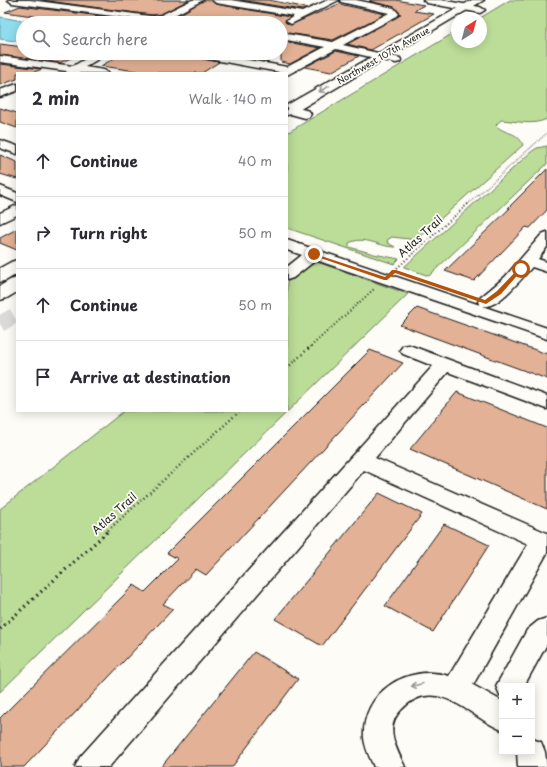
<!DOCTYPE html>
<meta charset="utf-8">
<style>
:root{--surface:#fff;--page:#f2f2f3;--text:#2b2b33;--muted:#7c7c81;--line:#e1e1e2}
body{margin:0;font-family:"Playpen Sans",sans-serif;background:var(--page);color:var(--text)}
.controls{position:absolute;right:12px;bottom:12px;display:grid;overflow:hidden;border-radius:0px;box-shadow:0 2px 10px #0003}
.controls button{width:36px;height:36px;display:grid;place-items:center;padding:0;border:0;border-bottom:1px solid var(--line);background:var(--surface);color:var(--text);font:20px sans-serif}
.compass{position:absolute;left:451px;top:12px;width:36px;height:36px;border-radius:50%;background:var(--surface);box-shadow:0 2px 10px #0003;rotate:36deg}
.stop{position:absolute;width:12px;height:12px;margin:-9px;border:3px solid #b45309;border-radius:50%;background:#fff}
.stop.end{background:#b45309;border-color:#fff;box-shadow:0 1px 4px #0008}
.list{margin:0;padding:0;list-style:none}
h2{display:flex;justify-content:space-between;align-items:center;height:52px;margin:0;padding:0 16px;font-size:17px}
h2 small{font-size:13px;font-weight:400;color:var(--muted)}
.list li{display:grid;grid-template-columns:26px 1fr auto;gap:12px;align-items:center;box-sizing:border-box;height:72px;padding:0 16px;border-top:1px solid var(--line)}
.list b{display:block;font-size:15px;white-space:nowrap}
.list em{font-size:13px;font-style:normal;color:var(--muted)}
.icon{flex:none;width:22px;height:22px;fill:none;stroke:currentColor;stroke-width:2;stroke-linecap:round;stroke-linejoin:round}
.map{position:relative;flex:none;width:547px;height:767px;overflow:hidden}
.search{position:absolute;background:var(--surface);box-shadow:0 2px 10px #0003;left:16px;top:16px;width:272px;height:44px;display:flex;align-items:center;gap:10px;box-sizing:border-box;padding:0 14px;border-radius:22px;color:var(--muted);font-size:15px}
.panel{position:absolute;background:var(--surface);box-shadow:0 2px 10px #0003;left:16px;top:72px;width:272px;height:340px;border-radius:0px}
.map>svg:first-child{display:block}
.green{fill:#bbdd97;stroke:#6c7c5a}
.water{fill:#8fdcef;stroke:#618f9b}
.building{fill:#e3b195;stroke:#1c1c1c}
.lines{fill:none;stroke-linecap:round;stroke-linejoin:round}
.minor-tunnel{stroke:#dbdad6;stroke-width:16;stroke-dasharray:16 8;stroke-linecap:butt}
.minor-casing{stroke:#1c1c1c;stroke-width:3}
.major-casing{stroke:#1c1c1c;stroke-width:3}
.path-far3{stroke:#1c1c1c;stroke-width:1.5;stroke-dasharray:0.5 1.5;stroke-linecap:butt}
.path-far2{stroke:#1c1c1c;stroke-width:2;stroke-dasharray:1 2.5;stroke-linecap:butt}
.path-far1{stroke:#1c1c1c;stroke-width:2.5;stroke-dasharray:1 3;stroke-linecap:butt}
.path{stroke:#1c1c1c;stroke-width:3.5;stroke-dasharray:1.5 4;stroke-linecap:butt}
.minor{fill:#fdfcf7;fill-rule:evenodd}
.major{fill:#fdfcf7;fill-rule:evenodd}
.oneway{stroke:#989794}
.route{fill:#b45309}
.labels{text-anchor:middle;dominant-baseline:central;stroke-width:3.5;stroke-linejoin:round;paint-order:stroke}
.far-street-label{font-size:9px;fill:#1c1c1c;stroke:#fdfcf7}
.street-label{font-size:11px;fill:#1c1c1c;stroke:#fdfcf7}
</style>
<div class="map">
<svg width="547" height="767" viewBox="0 0 547 767">
<rect width="100%" height="100%" fill="#fdfcf7"/>
<filter id="ink" filterUnits="userSpaceOnUse"><feTurbulence type="fractalNoise" baseFrequency=".025" numOctaves="2"/><feDisplacementMap in="SourceGraphic" scale="8" xChannelSelector="R" yChannelSelector="G"/><feConvolveMatrix kernelMatrix="1 2 1 2 8 2 1 2 1" color-interpolation-filters="sRGB"/></filter>
<g filter="url(#ink)">
<!-- green -->
<g class="green">
<path d="M510,0H547V119C532,126 517,121 501,120L496,125C504,135 517,130 523,145L417,240L392,237L387,240L388,243L395,247C379,247 365,235 349,243V247L374,254L399,259L394,264L287,228V133L457,31V42H481V18H480Z"/>
<path d="M547,146V164L431,274L429,276L404,267L531,152L537,148Z"/>
<path d="M314,261L408,294L0,692V509L124,411H287V282Z"/>
</g>
<!-- water -->
<path class="water" d="M0,17L35,23H23V42L0,39Z"/>
<!-- building -->
<g class="building">
<path d="M41,0H189L161,14L151,15Z"/>
<path d="M204,0H211L216,4L290,17L285,22L290,25L339,4L385,14L333,40L281,32V23H230L177,16Z"/>
<path d="M240,0H269L307,8L302,10Z"/>
<path d="M372,0H396L424,5L414,11L434,14L371,50L347,44L400,15V13L394,7L369,1Z"/>
<path d="M20,6L141,21L138,23H82L5,12Z"/>
<path d="M281,41L320,48L290,64L281,62Z"/>
<path d="M0,44L23,47V53L81,54L59,63L0,55Z"/>
<path d="M336,51L359,56L331,72L305,67Z"/>
<path d="M123,53H187L193,57L219,62L202,73H150L101,66Z"/>
<path d="M0,64L42,69L32,73H17V79L0,85Z"/>
<path d="M0,108L17,113V128L0,122Z"/>
<path d="M0,155L17,162V179L0,174Z"/>
<path d="M547,169V210L530,228L526,227L474,281L445,271L510,208H508Z"/>
<path d="M17,229V250L0,243V238Z"/>
<path d="M417,308L547,354V379L400,325Z"/>
<path d="M370,350L403,363L206,575L196,569L163,604L173,609L24,767H0V718L134,585L145,592L178,559L167,553Z"/>
<path d="M457,392L547,428V509L410,449Z"/>
<path d="M379,493L422,514L322,646L275,619Z"/>
<path d="M444,524L489,545L433,632L385,606Z"/>
<path d="M254,652L298,679L232,767H161Z"/>
</g>
<g class="lines">
<!-- minor-tunnel -->
<path class="minor-tunnel" d="M0,324L17,314"/>
<!-- minor casing -->
<g class="minor-casing">
<g id="minor">
<path d="M8,0H30L157,17L192,0H203L169,18L187,20L192,23H152L151,21L12,3Z"/>
<path d="M212,0H231L302,12L328,0H339L291,24L286,21L294,16L216,3Z"/>
<path d="M340,0H356L394,8L399,14L397,16L343,45L400,58L401,60L400,62L396,63L336,49L287,75V73H278L279,72L193,56L188,53H210L287,67L325,47L281,39V33L333,42L389,13L341,2Z"/>
<path d="M423,0H441L480,7L485,10L480,13L427,3Z"/>
<path d="M96,53H108L85,67L104,70L109,73H67L66,71L0,62V56L73,66Z"/>
<path d="M17,84V91L0,97V90Z"/>
<path d="M287,105L309,111L311,114L309,117L305,118L287,113Z"/>
<path d="M0,140L17,146V154L0,148Z"/>
<path d="M0,186L17,193V202L0,195Z"/>
<path d="M17,205V215L0,223V213Z"/>
<path d="M547,232V247L538,259L547,262V272L532,267C522,278 497,310 482,306L547,328V339L316,260L293,278L287,280V267L302,255L287,250V240L480,305L478,302L480,298L505,277L542,234Z"/>
<path d="M409,345L547,396V409L448,372L375,458L547,533V553L473,685L502,701V730C469,717 436,673 401,710C383,728 397,749 405,767H374C370,758 365,748 364,738C361,692 408,663 449,676L528,544L364,470L109,767H75L80,757L433,366L403,354L400,350L403,346Z"/>
<path d="M547,618V644L524,686H502V695H500L496,686L527,630L538,621Z"/>
<path d="M532,739L541,742L545,752L547,767H518L517,752H532Z"/>
</g>
</g>
<!-- major casing -->
<g class="major-casing">
<g id="major">
<path d="M472,0H484L292,114L287,115V105Z"/>
<path d="M17,260V274L7,280L0,282V268L11,262Z"/>
<path d="M17,278V292L7,298L0,300V286L10,280Z"/>
</g>
</g>
<!-- path-far3 -->
<path class="path-far3" d="M468,204L547,133"/>
<!-- path-far2 -->
<g class="path-far2">
<path d="M397,268L469,203"/>
<path d="M308,349L374,289"/>
</g>
<!-- path-far1 -->
<g class="path-far1">
<path d="M287,368L309,348"/>
<path d="M105,533L240,411"/>
</g>
<!-- path -->
<path class="path" d="M0,629L107,532"/>
<!-- minor -->
<use href="#minor" class="minor"/>
<!-- major -->
<use href="#major" class="major"/>
</g>
<!-- one-way arrows -->
<defs><path id="oneway-shaft" d="M-6 0H5M1.5-3L5.5 0L1.5 3" fill="none" stroke-width="1.6" stroke-linecap="round" stroke-linejoin="round"/></defs>
<g class="oneway">
<use href="#oneway-shaft" transform="translate(324 89) rotate(150)"/>
<use href="#oneway-shaft" transform="translate(417 685) rotate(166)"/>
</g>
</g>
<!-- route -->
<path class="route" d="M312,253L385,277L392,270H396L485,300L497,291L519,268L523,269L501,294L486,304L395,273L387,280H384L312,255Z"/>
<g class="labels">
<!-- far-street labels -->
<g class="far-street-label">
<text transform="translate(383 55) rotate(-30)">Northwest 107th Avenue</text>
</g>
<!-- street labels -->
<g class="street-label">
<text transform="translate(420 236) rotate(-42)">Atlas Trail</text>
<text transform="translate(114 513) rotate(-42)">Atlas Trail</text>
</g>
</g>
</svg>
<div class="controls">
<button>+</button>
<button>−</button>
</div>
<svg class="compass" viewBox="-18 -18 36 36"><path d="M0-13l5 13h-10z" fill="#e53935"/><path d="M0 13l5-13h-10z" fill="#7c7c81"/></svg>
<div class="stop" style="left:521px;top:269px"></div>
<div class="stop end" style="left:314px;top:254px"></div>
<div class="search"><svg class="icon" aria-label="search" viewBox="0 0 24 24"><circle cx="10" cy="10" r="6"/><path d="M15 15l6 6"/></svg>Search here</div>
<section class="panel">
<h2>2 min<small>Walk · 140 m</small></h2>
<ul class="list">
<li><svg class="icon" aria-label="ahead" viewBox="0 0 24 24"><path d="M12 20V5M6 11l6-6 6 6"/></svg><div><b>Continue</b></div><em>40 m</em></li>
<li><svg class="icon" aria-label="right" viewBox="0 0 24 24"><path d="M7 20v-9h11M14 6l5 5-5 5"/></svg><div><b>Turn right</b></div><em>50 m</em></li>
<li><svg class="icon" aria-label="ahead" viewBox="0 0 24 24"><path d="M12 20V5M6 11l6-6 6 6"/></svg><div><b>Continue</b></div><em>50 m</em></li>
<li><svg class="icon" aria-label="arrive" viewBox="0 0 24 24"><path d="M6 21V4h12l-3 4 3 4H6"/></svg><div><b>Arrive at destination</b></div></li>
</ul>
</section>
</div>
